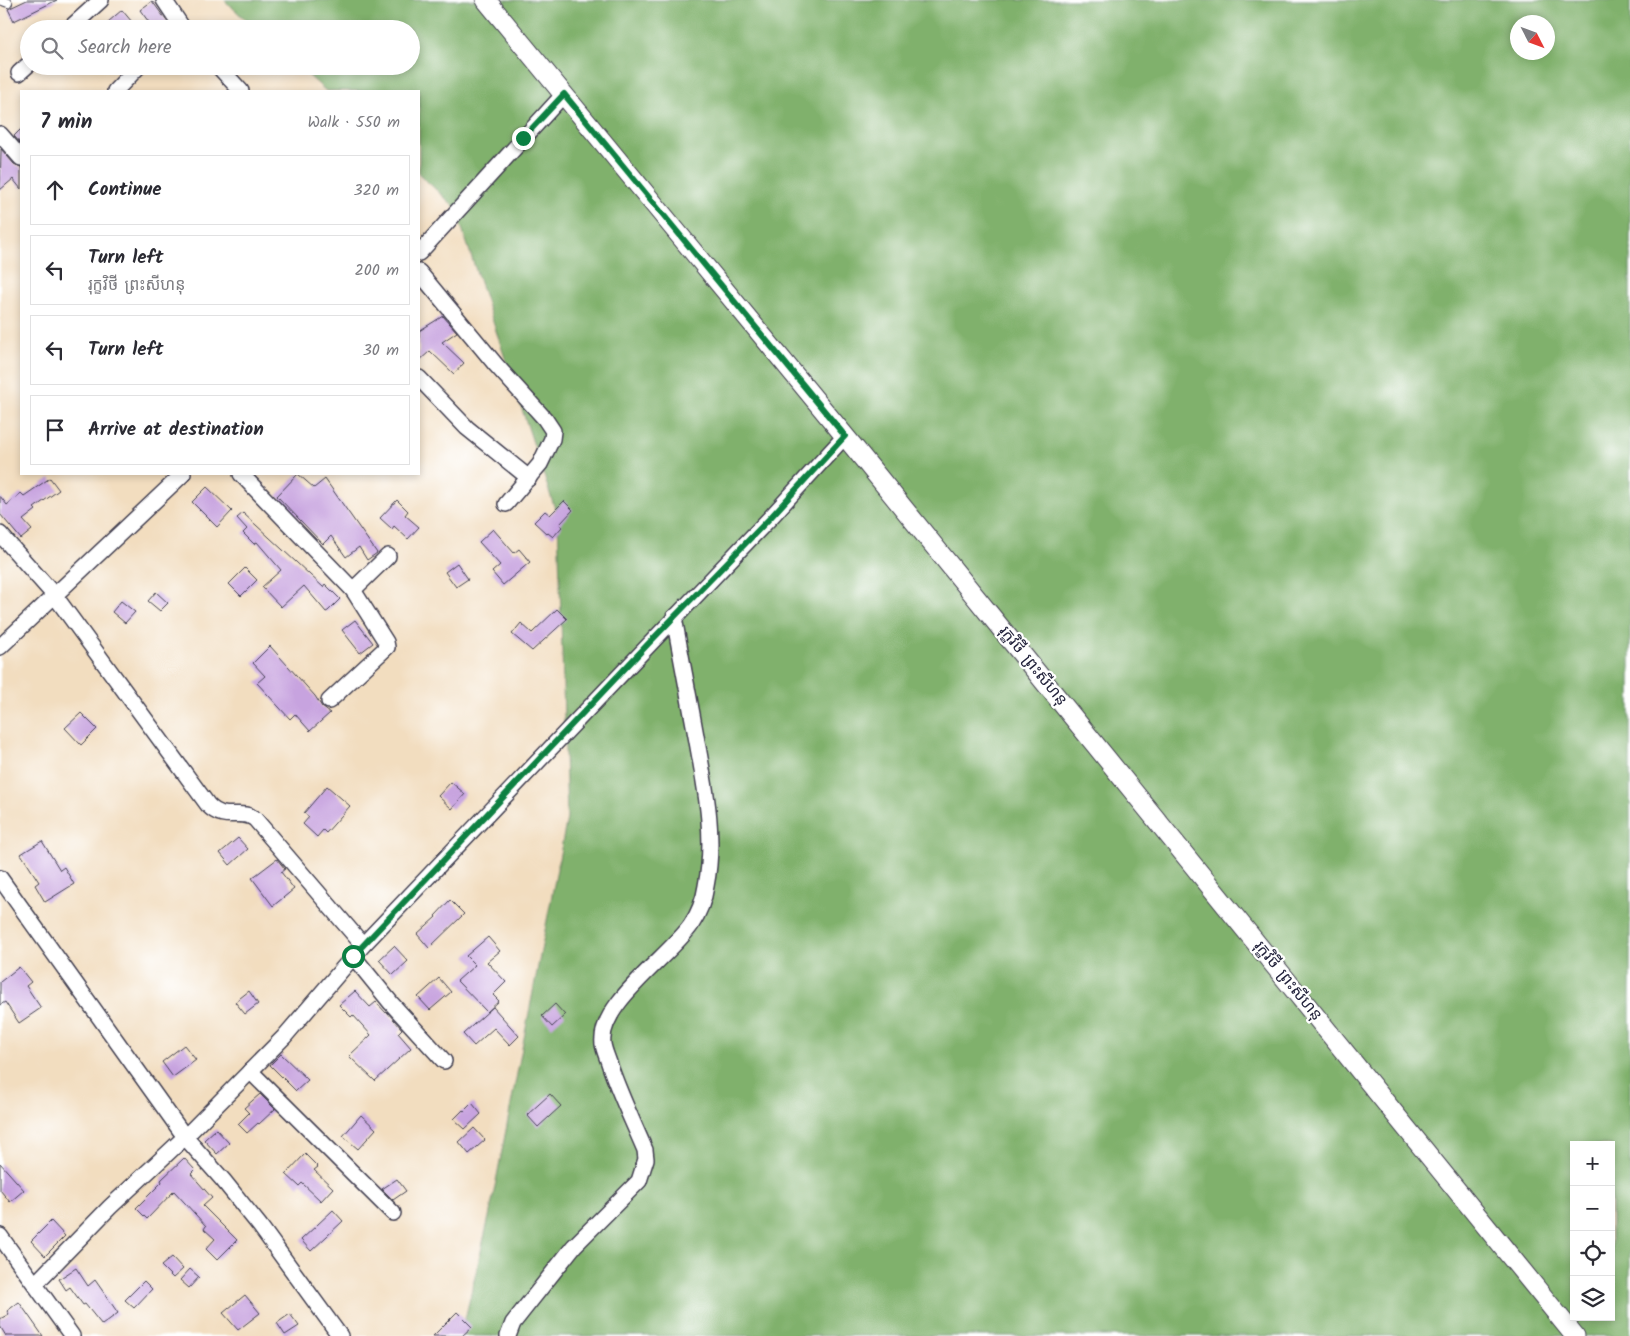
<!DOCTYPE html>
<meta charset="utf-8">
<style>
:root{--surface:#fff;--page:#f2f2f3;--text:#2b2b33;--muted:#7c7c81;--line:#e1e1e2}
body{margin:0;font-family:Kalam,"Noto Sans Khmer",sans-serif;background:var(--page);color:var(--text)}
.controls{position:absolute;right:15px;bottom:15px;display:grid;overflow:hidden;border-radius:0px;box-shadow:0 2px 8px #0003}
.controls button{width:45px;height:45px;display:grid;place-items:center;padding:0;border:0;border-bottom:1px solid var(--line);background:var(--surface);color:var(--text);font:25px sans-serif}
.compass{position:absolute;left:1510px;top:15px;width:45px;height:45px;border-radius:50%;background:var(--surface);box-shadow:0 2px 8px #0003;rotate:132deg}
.stop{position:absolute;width:15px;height:15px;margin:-11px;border:4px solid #0b8043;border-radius:50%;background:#fff}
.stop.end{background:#0b8043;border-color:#fff;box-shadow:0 1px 5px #0008}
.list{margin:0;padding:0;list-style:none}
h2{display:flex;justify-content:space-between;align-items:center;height:65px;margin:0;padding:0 20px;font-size:21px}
h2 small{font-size:16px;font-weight:400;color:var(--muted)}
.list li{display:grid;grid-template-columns:32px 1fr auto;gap:15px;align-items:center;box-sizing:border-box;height:70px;margin:0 10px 10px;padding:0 10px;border:1px solid var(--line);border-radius:0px}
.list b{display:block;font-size:19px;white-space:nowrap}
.list p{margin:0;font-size:16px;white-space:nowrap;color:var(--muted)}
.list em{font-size:16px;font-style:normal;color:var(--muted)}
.icon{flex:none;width:28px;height:28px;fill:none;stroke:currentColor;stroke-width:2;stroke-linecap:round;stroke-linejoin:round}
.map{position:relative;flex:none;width:1630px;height:1336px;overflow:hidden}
.search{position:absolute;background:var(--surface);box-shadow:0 2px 8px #0003;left:20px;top:20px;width:400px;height:55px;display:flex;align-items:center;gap:12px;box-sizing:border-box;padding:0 18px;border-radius:28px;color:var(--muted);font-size:19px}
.panel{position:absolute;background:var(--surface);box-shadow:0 2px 8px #0003;left:20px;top:90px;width:400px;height:385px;border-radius:0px}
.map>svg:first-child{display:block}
.forest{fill:#80b16c;stroke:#516a54;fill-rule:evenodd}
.building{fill:#c7a3df}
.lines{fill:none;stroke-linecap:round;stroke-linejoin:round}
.service-casing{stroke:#413e4f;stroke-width:10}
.minor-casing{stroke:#413e4f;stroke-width:18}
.tertiary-casing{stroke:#413e4f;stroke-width:21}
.service{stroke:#fff;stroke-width:8}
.minor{stroke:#fff;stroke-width:15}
.tertiary{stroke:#fff;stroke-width:19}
.route{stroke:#0b8043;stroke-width:6}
.labels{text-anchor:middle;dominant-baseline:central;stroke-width:4.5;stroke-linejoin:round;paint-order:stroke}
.street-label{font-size:16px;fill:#22223b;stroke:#fff}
</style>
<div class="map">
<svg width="1630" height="1336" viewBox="0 0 1630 1336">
<rect width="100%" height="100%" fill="#fff"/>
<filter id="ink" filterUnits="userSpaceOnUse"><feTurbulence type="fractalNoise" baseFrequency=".02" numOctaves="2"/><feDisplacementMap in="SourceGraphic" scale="10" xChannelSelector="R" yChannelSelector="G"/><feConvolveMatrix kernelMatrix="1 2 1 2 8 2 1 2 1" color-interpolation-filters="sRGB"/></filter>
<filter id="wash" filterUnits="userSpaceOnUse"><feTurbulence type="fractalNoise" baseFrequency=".0096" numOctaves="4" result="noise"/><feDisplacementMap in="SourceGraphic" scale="20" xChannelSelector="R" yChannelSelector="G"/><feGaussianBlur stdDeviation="1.12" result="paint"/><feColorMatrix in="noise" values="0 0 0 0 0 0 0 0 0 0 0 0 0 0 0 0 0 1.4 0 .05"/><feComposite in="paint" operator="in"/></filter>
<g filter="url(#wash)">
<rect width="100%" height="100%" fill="#f2ddbf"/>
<!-- forest -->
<path class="forest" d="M224,0H1630V1336H461L489,1217L567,818L558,518L455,207L419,174V91H326L298,66H411V29H256ZM1518,22H1548V52H1518ZM1574,1145H1611V1317H1574Z"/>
<g id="blocks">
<!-- building -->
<g class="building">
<path d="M27,0H57L14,21L8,9Z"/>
<path d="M152,1L169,24L162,29H154L140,10Z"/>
<path d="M122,10L132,22L125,29H114L108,22Z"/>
<path d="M21,129V144L14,136Z"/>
<path d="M1,149L14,164L21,167V189L13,179L0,190Z"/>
<path d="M443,316L457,332L442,342L464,363L454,374L430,351L419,361V331Z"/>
<path d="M298,474L314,488L325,479L377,553L367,560L359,547L346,557L331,536L323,544L277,496Z"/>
<path d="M50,478L59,490L34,508L36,510L23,520L32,530L21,539L0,514V496L7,505L21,493L24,496Z"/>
<path d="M207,487L232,511L217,527L192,502Z"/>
<path d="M397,500L408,511L405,515L419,527L408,539L394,526L392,529L380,518Z"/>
<path d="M564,501L573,510L560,524L562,527L553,537L548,533L547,534L534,522L545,511L550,515Z"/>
<path d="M243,513L323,587L325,584L340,599L328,611L326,612L304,586L281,607L262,587L281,570L257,542L254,544L243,533L247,529L237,518Z"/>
<path d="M493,529L514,553L519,549L530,562L503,585L492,572L500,565L479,542Z"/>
<path d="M457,563L468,579L456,587L445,572Z"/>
<path d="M245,568L257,580L241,596L229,584Z"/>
<path d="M156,592L168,603L160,611L148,601Z"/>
<path d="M121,601L135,612L125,623L112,612Z"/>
<path d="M557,609L567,619L532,651L512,634L521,623L532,633Z"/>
<path d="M355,620L373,643L360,653L342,630Z"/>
<path d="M270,646L315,696L322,707L330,713L310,731L295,714L290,719L257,683L265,676L253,663Z"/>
<path d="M81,713L97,729L81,745L65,728Z"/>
<path d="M451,782L465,794L452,809L438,796Z"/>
<path d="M327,786L350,806L326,833L323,830L317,837L303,824L309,817L304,813Z"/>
<path d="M238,838L248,849L230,865L220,853Z"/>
<path d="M42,841L60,870L64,867L74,884L45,902L35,885L39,882L21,854Z"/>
<path d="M277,859L285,869L281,872L294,889L273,906L252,878Z"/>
<path d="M450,900L464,914L429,948L417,934L436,917L435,916Z"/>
<path d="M488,937L500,951L487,962L506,982L493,995L499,1001L487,1012L457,981L475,965L466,956Z"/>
<path d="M394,946L408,961L393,975L379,960Z"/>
<path d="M19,967L31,982L26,986L41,1008L19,1023L5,1002L0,1005V982Z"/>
<path d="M439,978L451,992L430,1010L418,997Z"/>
<path d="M249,991L258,1004L245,1014L235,1002Z"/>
<path d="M355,991L370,1007L376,1002L386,1013L387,1012L402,1029L398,1033L411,1048L375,1081L349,1056L371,1035L353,1015L351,1017L339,1005Z"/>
<path d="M555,1004L565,1015L552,1027L542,1016Z"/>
<path d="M493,1007L519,1036L510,1045L494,1028L474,1046L463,1034Z"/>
<path d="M184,1045L196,1060L173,1077L162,1062Z"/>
<path d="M281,1054L308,1080L296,1091L270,1065Z"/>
<path d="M260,1094L275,1109L259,1124L258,1123L247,1133L238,1124L249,1113L244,1108Z"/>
<path d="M550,1094L561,1106L538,1127L527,1115Z"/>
<path d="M472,1103L481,1114L465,1129L454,1119L463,1110L464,1111Z"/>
<path d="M361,1115L376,1129L358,1149L343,1136Z"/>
<path d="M474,1128L485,1140L469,1154L459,1142Z"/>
<path d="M216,1129L229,1143L217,1154L204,1140Z"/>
<path d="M305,1154L318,1167L314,1170L333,1188L321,1201L302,1183L299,1186L286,1174Z"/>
<path d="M184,1158L195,1170L191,1174L212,1198L203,1206L237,1240L217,1260L206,1249L215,1239L204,1229L206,1226L174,1191L147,1219L136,1208L162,1182L161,1180Z"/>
<path d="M0,1163L24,1190L10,1202L0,1190Z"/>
<path d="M397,1179L406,1191L393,1200L382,1189Z"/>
<path d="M333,1210L343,1221L311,1251L301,1240Z"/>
<path d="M51,1221L65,1236L45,1256L31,1241Z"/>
<path d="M172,1257L183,1269L173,1278L161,1266Z"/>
<path d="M76,1268L88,1286L95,1280L118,1313L102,1325L85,1304L83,1305L70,1287L66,1290L59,1279Z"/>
<path d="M190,1269L199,1277L189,1288L180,1280Z"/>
<path d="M144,1281L152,1289L134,1308L125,1300Z"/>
<path d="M245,1295L260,1313L238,1330L223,1313Z"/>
<path d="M19,1302L43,1336H6L0,1326V1319L9,1314L7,1311Z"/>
<path d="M457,1312L472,1327L462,1336H433Z"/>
<path d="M290,1314L299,1326L285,1335L277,1323Z"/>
</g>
</g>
</g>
<g filter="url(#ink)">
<use href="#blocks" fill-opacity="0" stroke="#413e4f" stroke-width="1"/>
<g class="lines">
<!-- service casing -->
<g class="service-casing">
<path id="service" d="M0,0L8,3"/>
</g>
<!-- minor casing -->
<g class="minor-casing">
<g id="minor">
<path d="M164,0L182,27"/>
<path d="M69,29L101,0"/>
<path d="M218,66L241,91"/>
<path d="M19,73L29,64"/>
<path d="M115,91L139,66"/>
<path d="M0,134L21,158"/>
<path d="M419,253L564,94"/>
<path d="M419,272L496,365L545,419L553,431L552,439L540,464L506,504"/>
<path d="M419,378L467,428L529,478"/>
<path d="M241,474L353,590L388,556"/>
<path d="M0,534L55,596L208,805C225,823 240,808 255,819L363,945"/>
<path d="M0,647L183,474"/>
<path d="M329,701L387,647L386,642L353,590"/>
<path d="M0,878L185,1137L223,1180L260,1226L340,1336"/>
<path d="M353,956L391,1003L444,1061"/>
<path d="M250,1071L393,1213"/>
<path d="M0,1236L72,1336"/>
<path d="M36,1283L110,1207L185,1137L284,1037L363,945L770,518L845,436"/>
<path d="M508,1336L513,1323L574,1246L639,1181L646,1159L645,1150C633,1122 620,1095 610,1066C608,1059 604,1051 603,1044C598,1004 670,956 691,925C699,913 704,900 706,886C716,836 705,786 696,736C689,697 681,657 674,617"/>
</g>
</g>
<!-- tertiary casing -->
<g class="tertiary-casing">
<path id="tertiary" d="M486,0L853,446L1575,1336"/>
</g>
<!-- service -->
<use href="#service" class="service"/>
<!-- minor -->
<use href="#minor" class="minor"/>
<!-- tertiary -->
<use href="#tertiary" class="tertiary"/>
</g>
</g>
<g class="lines" filter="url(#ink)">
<!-- route -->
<path class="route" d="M353,956L649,643L770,518L845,436L564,94L523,138"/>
</g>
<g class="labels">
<!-- street labels -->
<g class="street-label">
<text transform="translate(1033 666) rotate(51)">រុក្ខវិថី ព្រះសីហនុ</text>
<text transform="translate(1288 981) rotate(51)">រុក្ខវិថី ព្រះសីហនុ</text>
</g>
</g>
</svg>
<div class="controls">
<button>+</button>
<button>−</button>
<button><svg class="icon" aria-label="locate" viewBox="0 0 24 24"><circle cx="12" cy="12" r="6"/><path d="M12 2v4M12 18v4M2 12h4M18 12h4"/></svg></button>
<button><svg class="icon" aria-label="layers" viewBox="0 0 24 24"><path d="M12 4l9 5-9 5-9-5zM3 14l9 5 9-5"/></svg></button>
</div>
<svg class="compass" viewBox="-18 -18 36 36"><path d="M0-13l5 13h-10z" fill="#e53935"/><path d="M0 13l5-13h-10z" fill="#7c7c81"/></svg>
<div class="stop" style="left:353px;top:956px"></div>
<div class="stop end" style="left:523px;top:138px"></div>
<div class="search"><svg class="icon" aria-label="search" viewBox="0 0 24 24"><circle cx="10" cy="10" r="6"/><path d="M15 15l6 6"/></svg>Search here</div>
<section class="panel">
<h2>7 min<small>Walk · 550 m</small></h2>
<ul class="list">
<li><svg class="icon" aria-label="ahead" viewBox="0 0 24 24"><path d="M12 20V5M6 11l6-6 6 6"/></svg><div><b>Continue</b></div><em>320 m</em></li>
<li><svg class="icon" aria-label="left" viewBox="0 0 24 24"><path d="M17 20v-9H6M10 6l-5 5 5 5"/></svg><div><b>Turn left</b><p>រុក្ខវិថី ព្រះសីហនុ</p></div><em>200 m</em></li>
<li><svg class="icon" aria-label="left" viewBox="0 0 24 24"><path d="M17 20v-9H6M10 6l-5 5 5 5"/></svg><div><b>Turn left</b></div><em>30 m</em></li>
<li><svg class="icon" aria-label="arrive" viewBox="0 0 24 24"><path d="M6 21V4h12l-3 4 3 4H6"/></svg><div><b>Arrive at destination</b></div></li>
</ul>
</section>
</div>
